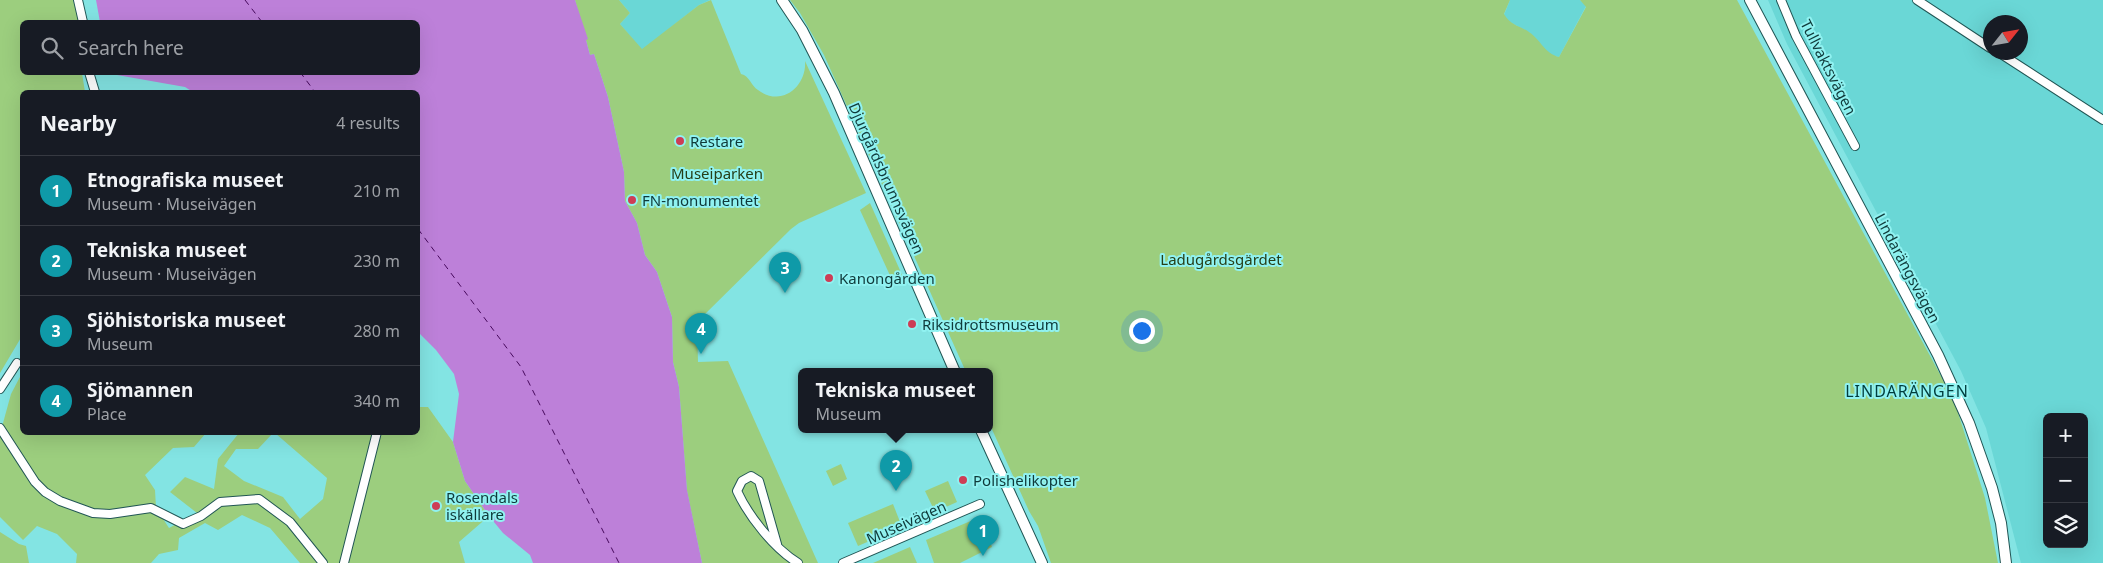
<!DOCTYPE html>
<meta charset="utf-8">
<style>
:root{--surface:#171b24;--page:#242831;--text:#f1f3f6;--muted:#9ea1a6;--line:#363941;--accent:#8c9099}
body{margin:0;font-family:"Noto Sans",sans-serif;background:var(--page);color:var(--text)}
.controls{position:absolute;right:15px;bottom:15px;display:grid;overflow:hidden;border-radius:8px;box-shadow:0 5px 20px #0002}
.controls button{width:45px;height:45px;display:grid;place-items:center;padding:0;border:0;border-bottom:1px solid var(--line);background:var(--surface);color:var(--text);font:25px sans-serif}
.compass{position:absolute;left:1983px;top:15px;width:45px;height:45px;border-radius:50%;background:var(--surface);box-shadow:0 5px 20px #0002;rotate:59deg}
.you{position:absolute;left:1141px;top:330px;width:18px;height:18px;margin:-12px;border:4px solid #fff;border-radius:50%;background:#1a73e8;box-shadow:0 0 0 8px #1a73e833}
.badge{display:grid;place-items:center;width:32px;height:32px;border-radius:50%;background:var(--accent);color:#fff;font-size:16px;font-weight:700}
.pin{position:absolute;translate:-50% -41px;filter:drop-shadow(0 1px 2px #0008)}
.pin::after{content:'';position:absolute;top:26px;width:18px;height:15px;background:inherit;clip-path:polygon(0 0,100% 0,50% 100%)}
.popup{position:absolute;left:798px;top:368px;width:195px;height:65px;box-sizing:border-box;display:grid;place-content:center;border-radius:8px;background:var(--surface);filter:drop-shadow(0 1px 4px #0005);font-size:16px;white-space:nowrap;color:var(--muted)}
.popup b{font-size:19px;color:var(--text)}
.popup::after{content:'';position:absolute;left:50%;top:100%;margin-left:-10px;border:10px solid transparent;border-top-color:var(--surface)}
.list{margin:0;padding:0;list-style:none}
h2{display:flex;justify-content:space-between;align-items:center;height:65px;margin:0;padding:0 20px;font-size:21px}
h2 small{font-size:16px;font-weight:400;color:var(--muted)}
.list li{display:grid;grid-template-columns:32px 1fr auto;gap:15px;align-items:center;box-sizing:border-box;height:70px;padding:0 20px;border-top:1px solid var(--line)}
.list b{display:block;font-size:19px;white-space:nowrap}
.list p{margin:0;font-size:16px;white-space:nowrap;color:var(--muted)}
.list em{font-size:16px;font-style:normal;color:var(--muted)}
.icon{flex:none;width:28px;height:28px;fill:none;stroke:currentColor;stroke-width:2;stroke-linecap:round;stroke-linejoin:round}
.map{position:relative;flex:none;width:2103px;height:563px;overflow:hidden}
.search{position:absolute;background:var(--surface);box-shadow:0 5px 20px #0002;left:20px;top:20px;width:400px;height:55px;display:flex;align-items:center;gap:12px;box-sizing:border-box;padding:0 18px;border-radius:8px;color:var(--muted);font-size:19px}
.panel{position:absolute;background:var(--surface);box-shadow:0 5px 20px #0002;left:20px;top:90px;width:400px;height:345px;border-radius:8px}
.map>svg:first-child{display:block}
.built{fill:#6ad7d6;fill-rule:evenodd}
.green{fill:#9cce7e}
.water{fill:#bd80d9}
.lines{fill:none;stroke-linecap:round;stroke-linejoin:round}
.ferry{stroke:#46085c;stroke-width:1;stroke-dasharray:6 5;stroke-linecap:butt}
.minor-casing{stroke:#215655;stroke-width:10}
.tertiary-casing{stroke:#215655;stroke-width:12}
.minor{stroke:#fff;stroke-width:8}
.tertiary{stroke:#fff;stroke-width:10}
.poi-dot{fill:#cd3d56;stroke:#90f2f1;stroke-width:2}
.labels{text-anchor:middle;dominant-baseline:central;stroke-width:4;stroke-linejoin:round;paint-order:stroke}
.street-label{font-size:15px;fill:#0f3a3a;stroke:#90f2f1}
.poi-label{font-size:15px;fill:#0f3a3a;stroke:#90f2f1;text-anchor:start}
.park-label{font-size:15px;fill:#263e17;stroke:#90f2f1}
.neighbourhood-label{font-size:16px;letter-spacing:1px;fill:#003d3d;stroke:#90f2f1}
</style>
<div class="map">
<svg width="2103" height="563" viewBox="0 0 2103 563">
<rect width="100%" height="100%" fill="#83e4e3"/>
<!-- built -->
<g class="built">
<path d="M619,0H710L699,5L642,50L620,24L630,13Z"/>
<path d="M1510,0H1580L1586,6L1559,57L1550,55L1530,33L1508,21L1504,15Z"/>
<path d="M1768,0H2103V563H2021L1986,428L1961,371L1787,44ZM1990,22H2020V52H1990ZM2047,417H2084V544H2047Z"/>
</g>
<!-- green -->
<g class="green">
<path d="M0,0H73L80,22H22V72L82,73L85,92H22V336L0,373Z"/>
<path d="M575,0H619L630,13L620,24L642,49L699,5L711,0L741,74C750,76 751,86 758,90C782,108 807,86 805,61L866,193L799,223L791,229L701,318L702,321L697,326L698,362L728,361L818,563H702L687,491L679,387L673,362L672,317L657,272L645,255L637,223L625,201L624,172L608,97L594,54L590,55Z"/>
<path d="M790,0H1510L1504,14C1510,25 1520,26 1529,32C1541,40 1544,53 1559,57L1586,7L1580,0H1737L1954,400L1985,498L1998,563H1051L1038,526L1029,511L990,425V372H966L824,55L800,13Z"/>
<path d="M870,203L903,277L901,281L893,282L860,210Z"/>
<path d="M22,373V432L206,433L194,447L173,448L145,475L155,490L156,508L169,528L197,513L170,492L185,477L214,489L218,459L239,433H273L258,449H236L224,466L244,481L283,497L300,519L323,499L327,478L275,433L418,432V407H428L453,442L465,481L489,516L459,542L465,563H300L270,528L242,515L218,530L205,523L179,538L178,550L159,554L151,563H76L77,554L57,534L37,526L23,540L0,517V434L11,394Z"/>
<path d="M841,464L847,479L833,486L826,471Z"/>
<path d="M948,481L957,502L935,512L925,491Z"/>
<path d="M893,504L902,527L858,546L848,523Z"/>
<path d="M980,517L992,547L960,563H934L926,540Z"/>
<path d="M0,532L19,544L26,546L29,563H0Z"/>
<path d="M910,547L917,563H873Z"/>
</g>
<!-- water -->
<path class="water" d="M96,0H575L588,39L586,40L590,55L594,54L608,97L624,172L625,201L637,223L645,255L657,272L672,317L673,362L679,387L687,490L702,563H533L530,555L503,533L489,516L465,481L453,442L459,394L454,374L436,350L418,332V92H193L185,87L117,75L116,73L418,72V22H100Z"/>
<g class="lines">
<!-- ferry -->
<g class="ferry">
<path d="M245,0L262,22"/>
<path d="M300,72L315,92"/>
<path d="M418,229L521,367L619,563"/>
</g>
<!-- minor casing -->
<g class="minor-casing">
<g id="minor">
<path d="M78,0L83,22"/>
<path d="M1781,0L1796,36L1855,146"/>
<path d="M1917,0L1990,48"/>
<path d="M1998,52L2103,120"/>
<path d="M89,72L95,92"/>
<path d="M0,389L17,363"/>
<path d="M0,428L35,482L45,492L60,501L93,513L110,514L151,508L183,524L201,516L220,502L259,499L290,522L323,563"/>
<path d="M777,544L759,481L751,476L742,481L737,491C749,517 774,548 798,563"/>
<path d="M344,563L377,432"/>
<path d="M843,563L980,504"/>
</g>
</g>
<!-- tertiary casing -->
<g class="tertiary-casing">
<g id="tertiary">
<path d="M782,0L802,30L834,93L955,372"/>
<path d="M1750,0L1938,355L1969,423L1992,488L2001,523L2006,563"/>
<path d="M981,430L1042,563"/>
</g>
</g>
<!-- minor -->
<use href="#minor" class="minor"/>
<!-- tertiary -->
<use href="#tertiary" class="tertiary"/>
</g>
<!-- markers -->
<g class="poi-dot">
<circle cx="680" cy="141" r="5"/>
<circle cx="632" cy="200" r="5"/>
<circle cx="829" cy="278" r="5"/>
<circle cx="912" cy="324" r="5"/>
<circle cx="963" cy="480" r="5"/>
<circle cx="436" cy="506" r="5"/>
</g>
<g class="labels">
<!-- street labels -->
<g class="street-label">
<text transform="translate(1829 67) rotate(63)">Tullvaktsvägen</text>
<text transform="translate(887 178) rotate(66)">Djurgårdsbrunnsvägen</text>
<text transform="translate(1908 268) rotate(62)">Lindarängsvägen</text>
<text transform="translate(906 522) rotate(-24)">Museivägen</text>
</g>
<!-- poi labels -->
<g class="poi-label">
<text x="690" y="141">Restare</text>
<text x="642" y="200">FN-monumentet</text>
<text x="839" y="278">Kanongården</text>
<text x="922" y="324">Riksidrottsmuseum</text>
<text x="973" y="480">Polishelikopter</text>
<text x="446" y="497">Rosendals<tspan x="446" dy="17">iskällare</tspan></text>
</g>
<!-- park labels -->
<g class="park-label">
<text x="717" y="173">Museiparken</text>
<text x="1221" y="259">Ladugårdsgärdet</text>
</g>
<!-- neighbourhood labels -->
<g class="neighbourhood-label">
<text x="1907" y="391">LINDARÄNGEN</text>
</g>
</g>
</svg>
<div class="controls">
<button>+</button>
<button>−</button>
<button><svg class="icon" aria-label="layers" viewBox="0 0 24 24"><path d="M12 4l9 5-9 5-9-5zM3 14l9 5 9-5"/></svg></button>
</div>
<svg class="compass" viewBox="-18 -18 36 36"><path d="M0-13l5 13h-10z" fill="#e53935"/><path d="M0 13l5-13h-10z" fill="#9ea1a6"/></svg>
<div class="you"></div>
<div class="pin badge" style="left:983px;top:556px;background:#0f9aa8">1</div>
<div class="pin badge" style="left:896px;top:491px;background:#0f9aa8">2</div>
<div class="popup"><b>Tekniska museet</b>Museum</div>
<div class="pin badge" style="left:785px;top:293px;background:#0f9aa8">3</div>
<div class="pin badge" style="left:701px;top:354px;background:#0f9aa8">4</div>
<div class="search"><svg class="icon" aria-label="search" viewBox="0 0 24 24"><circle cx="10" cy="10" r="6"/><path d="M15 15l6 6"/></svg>Search here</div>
<section class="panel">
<h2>Nearby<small>4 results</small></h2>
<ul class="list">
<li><span class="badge" style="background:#0f9aa8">1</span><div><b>Etnografiska museet</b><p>Museum · Museivägen</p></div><em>210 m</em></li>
<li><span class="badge" style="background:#0f9aa8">2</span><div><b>Tekniska museet</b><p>Museum · Museivägen</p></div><em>230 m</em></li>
<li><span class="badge" style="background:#0f9aa8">3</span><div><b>Sjöhistoriska museet</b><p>Museum</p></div><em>280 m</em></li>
<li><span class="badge" style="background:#0f9aa8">4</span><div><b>Sjömannen</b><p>Place</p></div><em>340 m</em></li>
</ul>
</section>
</div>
